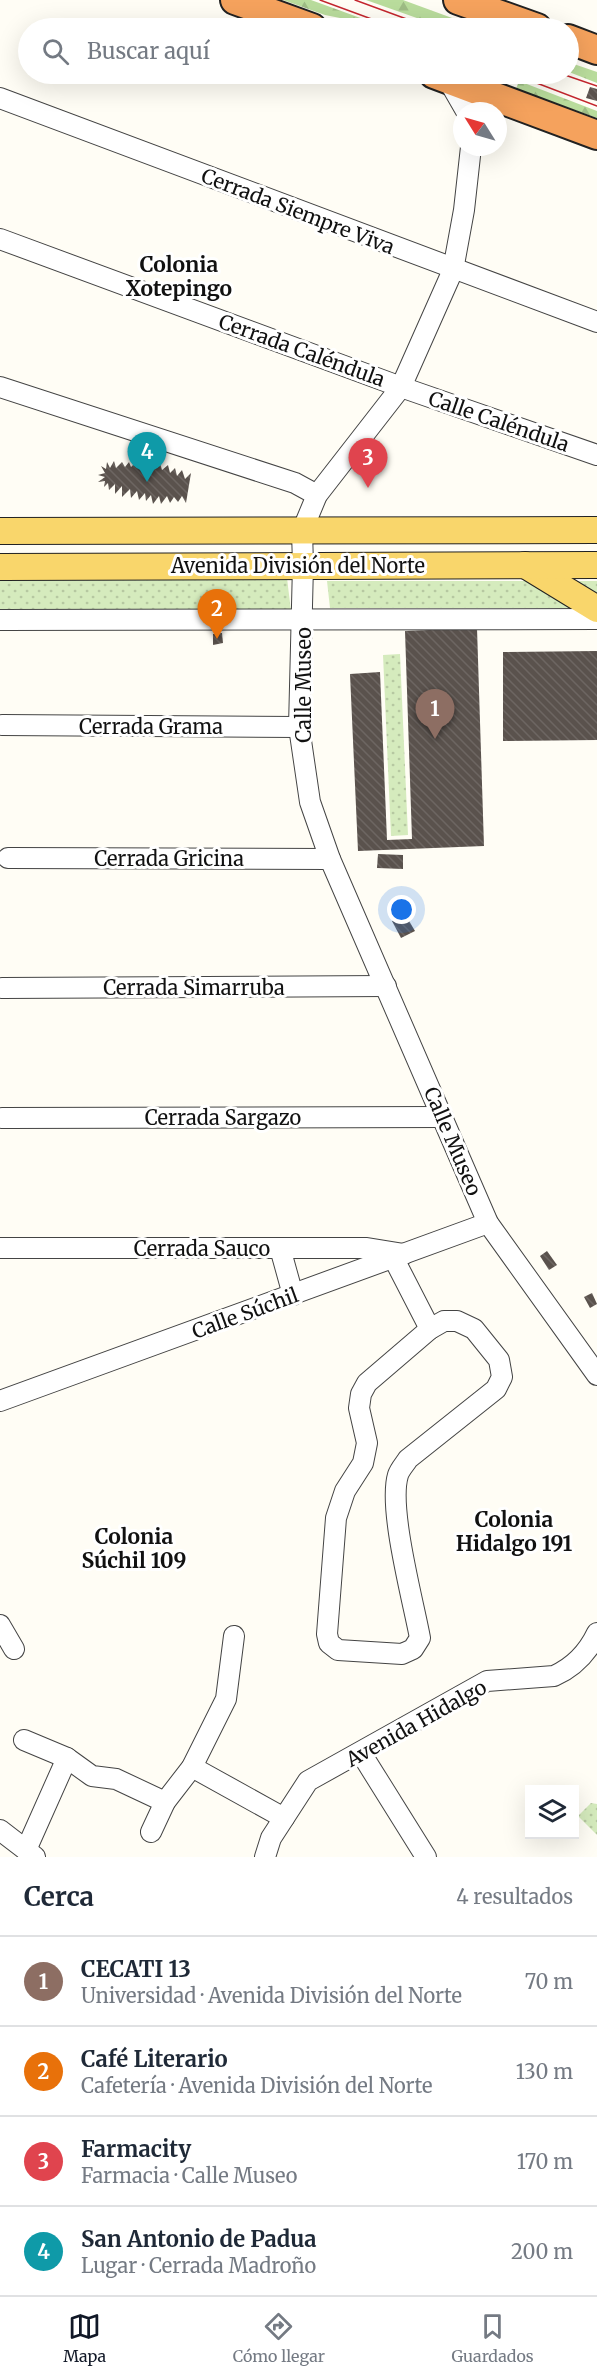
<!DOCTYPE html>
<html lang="es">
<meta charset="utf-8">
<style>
:root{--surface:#fff;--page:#f2f2f3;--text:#1f2937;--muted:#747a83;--line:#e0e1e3;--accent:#111827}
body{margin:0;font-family:Merriweather,serif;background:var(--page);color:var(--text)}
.controls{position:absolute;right:18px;bottom:18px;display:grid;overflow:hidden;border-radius:0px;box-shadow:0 6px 24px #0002}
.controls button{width:54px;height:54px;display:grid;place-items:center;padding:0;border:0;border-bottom:2px solid var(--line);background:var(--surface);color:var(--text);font:30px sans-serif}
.compass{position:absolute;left:453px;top:102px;width:54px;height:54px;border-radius:50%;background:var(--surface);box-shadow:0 6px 24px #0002;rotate:307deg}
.you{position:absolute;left:402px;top:910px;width:21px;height:21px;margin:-15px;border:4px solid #fff;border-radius:50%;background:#1a73e8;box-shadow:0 0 0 9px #1a73e833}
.badge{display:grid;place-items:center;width:39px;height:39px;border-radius:50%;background:var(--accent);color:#fff;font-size:20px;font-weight:700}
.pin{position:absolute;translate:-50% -50px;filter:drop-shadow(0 2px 3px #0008)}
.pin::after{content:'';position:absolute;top:32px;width:21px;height:18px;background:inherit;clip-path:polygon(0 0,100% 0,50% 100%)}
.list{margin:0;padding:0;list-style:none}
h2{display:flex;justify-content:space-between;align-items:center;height:78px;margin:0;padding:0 24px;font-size:26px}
h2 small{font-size:20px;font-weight:400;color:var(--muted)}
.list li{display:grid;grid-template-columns:39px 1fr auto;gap:18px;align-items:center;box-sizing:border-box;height:90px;padding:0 24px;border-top:2px solid var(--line)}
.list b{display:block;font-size:22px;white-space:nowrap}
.list p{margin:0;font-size:20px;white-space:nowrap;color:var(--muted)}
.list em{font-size:20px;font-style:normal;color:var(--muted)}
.icon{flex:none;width:33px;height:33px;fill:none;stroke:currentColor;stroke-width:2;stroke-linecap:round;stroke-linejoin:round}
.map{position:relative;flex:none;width:597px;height:1857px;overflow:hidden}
.search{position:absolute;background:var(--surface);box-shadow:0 6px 24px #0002;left:18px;right:18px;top:18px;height:66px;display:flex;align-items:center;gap:15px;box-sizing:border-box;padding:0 21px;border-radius:33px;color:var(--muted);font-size:22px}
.sheet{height:438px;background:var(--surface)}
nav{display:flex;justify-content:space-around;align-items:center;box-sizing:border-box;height:84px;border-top:2px solid var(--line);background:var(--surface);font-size:16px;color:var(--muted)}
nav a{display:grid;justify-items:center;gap:3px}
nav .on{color:var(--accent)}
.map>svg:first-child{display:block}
.forest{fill:url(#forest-firs)}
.park{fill:url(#park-dots)}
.building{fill:url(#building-back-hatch)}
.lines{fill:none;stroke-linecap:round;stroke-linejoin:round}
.minor-casing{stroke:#444;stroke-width:22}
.major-casing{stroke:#222;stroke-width:28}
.highway-casing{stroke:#222;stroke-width:32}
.minor{stroke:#fff;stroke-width:20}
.major{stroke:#f9d66b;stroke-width:26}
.highway{stroke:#f5a25d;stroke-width:28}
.tram{stroke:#c4262e;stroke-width:1.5}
.labels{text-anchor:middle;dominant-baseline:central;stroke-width:6;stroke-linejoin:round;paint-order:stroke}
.street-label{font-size:20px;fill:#111;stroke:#fff}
.neighbourhood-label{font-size:21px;font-weight:bold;fill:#111;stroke:#fff}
</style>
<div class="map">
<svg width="597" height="1857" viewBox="0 0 597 1857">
<defs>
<pattern id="forest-firs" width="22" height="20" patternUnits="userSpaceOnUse" patternTransform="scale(1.5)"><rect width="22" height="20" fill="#b9dc9c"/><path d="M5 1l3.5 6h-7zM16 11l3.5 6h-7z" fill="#9ebc85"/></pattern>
<pattern id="park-dots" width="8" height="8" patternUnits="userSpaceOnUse" patternTransform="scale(1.5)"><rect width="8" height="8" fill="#d5ebbd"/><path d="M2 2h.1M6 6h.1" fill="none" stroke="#b6c8a1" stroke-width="1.8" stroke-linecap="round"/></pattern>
<pattern id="building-back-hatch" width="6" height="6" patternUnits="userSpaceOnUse" patternTransform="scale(1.5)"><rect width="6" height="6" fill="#5a524d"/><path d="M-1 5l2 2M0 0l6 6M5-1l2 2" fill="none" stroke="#6d6662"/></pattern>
</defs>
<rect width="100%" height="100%" fill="#fffdf5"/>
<!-- forest -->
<g class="forest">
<path d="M283,0H311L388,28H376L355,21L325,15Z"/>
<path d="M366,0H403L463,22L461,28H445Z"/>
<path d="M568,62L597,72V83L569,72Z"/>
<path d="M519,81L597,111V118L516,89Z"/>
</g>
<!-- park -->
<g class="park">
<path d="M287,578L291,611H0V580Z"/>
<path d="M327,581H597V608H330Z"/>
<path d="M400,654L408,835L391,836L383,655Z"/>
<path d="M591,1803L597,1804V1835L578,1816Z"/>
</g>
<!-- building -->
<g class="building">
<path d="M590,87L597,89V101L586,98Z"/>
<path d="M114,461L116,468L122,462L125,467L129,462L131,467L137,461L139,468L145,461L148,468L153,461L155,469L160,463L162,470L168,465L170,473L175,468L177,476L182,470L185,479L191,473L186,503L182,496L178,502L174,497L170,503L167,496L161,504L159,496L153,504L151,495L146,501L145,493L139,500L137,491L131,498L130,489L122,497V486L115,494V484L109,490L108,483L104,487L105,481L98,482L105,477L98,475L105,473L101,466L106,469L107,462L110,468Z"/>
<path d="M477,628L484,846L358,851L350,674L380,672L387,840L412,839L405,631Z"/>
<path d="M222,633L223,643L213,645V634Z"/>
<path d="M597,651V740L503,741V652Z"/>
<path d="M378,854L403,855V869L377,868Z"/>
<path d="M405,914L415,931L401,938L392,921Z"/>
<path d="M547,1251L557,1265L549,1270L540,1256Z"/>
<path d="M592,1293L597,1304L590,1308L584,1297Z"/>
</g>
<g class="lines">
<!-- minor casing -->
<g class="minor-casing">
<g id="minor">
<path d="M447,78L466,111"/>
<path d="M0,98L597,322"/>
<path d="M471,147L464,210L453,270L401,387L317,495L302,531L303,565L299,727L310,802L330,859L488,1223L597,1375"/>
<path d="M0,239L401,387L597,455"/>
<path d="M0,387L295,483L317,495"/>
<path d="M0,620L597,619"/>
<path d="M2,725L299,727"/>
<path d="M8,858L330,859"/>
<path d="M2,988L386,986"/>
<path d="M2,1118L443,1117"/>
<path d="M0,1248H367L404,1254"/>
<path d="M280,1248L293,1295"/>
<path d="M394,1259L430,1329"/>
<path d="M444,1321H457L474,1329L499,1360L502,1377L496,1389L408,1459C405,1464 400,1469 398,1475C388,1508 413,1600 420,1638L413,1649L402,1654L338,1650L329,1643L327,1634L336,1518L345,1491L363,1463L367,1443L359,1408L361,1394L367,1383L430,1329Z"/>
<path d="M0,1401L488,1223"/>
<path d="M0,1625L14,1649"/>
<path d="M24,1740L67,1758L92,1776L116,1779L165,1802"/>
<path d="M361,1753L426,1857"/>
<path d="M192,1767L284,1818"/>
<path d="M0,1830L35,1857"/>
<path d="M151,1832L165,1802L192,1767L226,1699L234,1636"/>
<path d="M26,1850L67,1758"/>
<path d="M265,1857L271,1838L308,1781L487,1681L554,1676C574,1667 588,1652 597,1633"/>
</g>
</g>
<!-- major casing -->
<g class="major-casing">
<g id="major">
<path d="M0,531L597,530"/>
<path d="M525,565L597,609"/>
<path d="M0,567L597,565"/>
</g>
</g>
<!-- highway casing -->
<g class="highway-casing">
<g id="highway">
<path d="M235,0L312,28"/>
<path d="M458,0L537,28"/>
<path d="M568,39L597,50"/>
<path d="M434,74L597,135"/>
</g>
</g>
<!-- minor -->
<use href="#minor" class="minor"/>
<!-- major -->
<use href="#major" class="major"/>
<!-- highway -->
<use href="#highway" class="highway"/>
<!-- tram -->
<g class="tram">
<path d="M320,0L396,28"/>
<path d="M355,0L431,28"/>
<path d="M513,74L597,106"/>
<path d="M562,74L597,86"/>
</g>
</g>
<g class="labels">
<!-- street labels -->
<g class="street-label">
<text transform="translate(298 211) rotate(21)">Cerrada Siempre Viva</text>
<text transform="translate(302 350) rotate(20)">Cerrada Caléndula</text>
<text transform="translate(499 421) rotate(19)">Calle Caléndula</text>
<text x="298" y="565">Avenida División del Norte</text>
<text transform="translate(303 685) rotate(-90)">Calle Museo</text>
<text x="151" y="726">Cerrada Grama</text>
<text x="169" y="858">Cerrada Gricina</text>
<text x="194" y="987">Cerrada Simarruba</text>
<text x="223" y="1117">Cerrada Sargazo</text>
<text transform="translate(453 1141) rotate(67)">Calle Museo</text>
<text x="202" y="1248">Cerrada Sauco</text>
<text transform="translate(245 1313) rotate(-20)">Calle Súchil</text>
<text transform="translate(416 1723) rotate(-29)">Avenida Hidalgo</text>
</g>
<!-- neighbourhood labels -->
<g class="neighbourhood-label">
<text x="179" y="264">Colonia<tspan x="179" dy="24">Xotepingo</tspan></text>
<text x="514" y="1519">Colonia<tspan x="514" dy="24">Hidalgo 191</tspan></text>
<text x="134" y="1536">Colonia<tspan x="134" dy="24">Súchil 109</tspan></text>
</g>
</g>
</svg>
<div class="controls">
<button><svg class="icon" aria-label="layers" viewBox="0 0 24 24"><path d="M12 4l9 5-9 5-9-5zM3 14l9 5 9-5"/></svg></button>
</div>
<svg class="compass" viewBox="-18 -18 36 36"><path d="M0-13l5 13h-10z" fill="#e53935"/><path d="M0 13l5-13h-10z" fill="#747a83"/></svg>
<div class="you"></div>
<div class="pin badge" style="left:435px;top:739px;background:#8d6e63">1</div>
<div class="pin badge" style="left:217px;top:639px;background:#e8710a">2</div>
<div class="pin badge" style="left:368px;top:488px;background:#e0444e">3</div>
<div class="pin badge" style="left:147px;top:482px;background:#0f9aa8">4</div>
<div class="search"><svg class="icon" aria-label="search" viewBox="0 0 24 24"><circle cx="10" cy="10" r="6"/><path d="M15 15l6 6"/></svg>Buscar aquí</div>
</div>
<section class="sheet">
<h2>Cerca<small>4 resultados</small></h2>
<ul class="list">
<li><span class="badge" style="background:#8d6e63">1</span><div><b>CECATI 13</b><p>Universidad · Avenida División del Norte</p></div><em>70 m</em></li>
<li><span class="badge" style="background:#e8710a">2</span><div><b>Café Literario</b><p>Cafetería · Avenida División del Norte</p></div><em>130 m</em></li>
<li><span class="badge" style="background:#e0444e">3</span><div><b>Farmacity</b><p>Farmacia · Calle Museo</p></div><em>170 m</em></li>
<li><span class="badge" style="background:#0f9aa8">4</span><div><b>San Antonio de Padua</b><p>Lugar · Cerrada Madroño</p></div><em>200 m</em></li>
</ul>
</section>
<nav>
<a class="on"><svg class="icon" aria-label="map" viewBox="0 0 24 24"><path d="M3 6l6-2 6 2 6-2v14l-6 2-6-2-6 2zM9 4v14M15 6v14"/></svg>Mapa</a>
<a><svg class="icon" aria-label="directions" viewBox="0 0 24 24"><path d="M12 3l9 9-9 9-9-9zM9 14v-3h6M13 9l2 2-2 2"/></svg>Cómo llegar</a>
<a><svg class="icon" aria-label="saved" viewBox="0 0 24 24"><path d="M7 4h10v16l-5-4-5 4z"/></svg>Guardados</a>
</nav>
